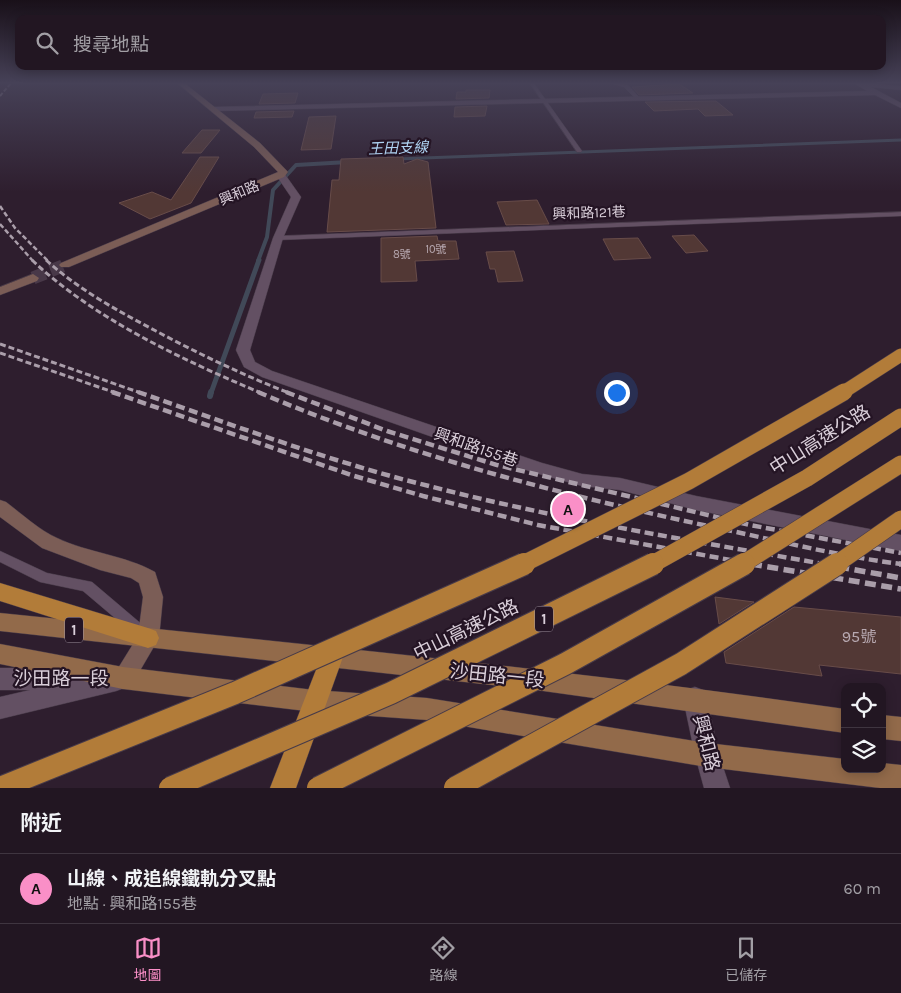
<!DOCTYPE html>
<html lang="zh-TW">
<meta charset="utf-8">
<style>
:root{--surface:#221622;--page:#2e232f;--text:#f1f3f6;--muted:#a29fa5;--line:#3f3540;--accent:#fa8fc7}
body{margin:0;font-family:Karla,"Noto Sans TC",sans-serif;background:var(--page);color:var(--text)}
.controls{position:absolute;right:15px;bottom:15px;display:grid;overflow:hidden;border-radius:10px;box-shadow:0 2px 12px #0003}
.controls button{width:45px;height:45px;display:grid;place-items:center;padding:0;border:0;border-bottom:1px solid var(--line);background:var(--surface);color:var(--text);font:25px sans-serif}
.you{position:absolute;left:616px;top:392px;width:18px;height:18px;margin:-12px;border:4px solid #fff;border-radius:50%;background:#1a73e8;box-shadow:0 0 0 8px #1a73e833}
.badge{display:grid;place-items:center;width:32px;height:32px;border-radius:50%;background:var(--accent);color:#111;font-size:16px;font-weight:700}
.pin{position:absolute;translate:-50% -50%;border:2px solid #fff;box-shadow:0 1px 5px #0006}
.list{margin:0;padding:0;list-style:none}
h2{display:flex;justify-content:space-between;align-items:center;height:65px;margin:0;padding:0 20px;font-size:21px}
h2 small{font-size:16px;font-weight:400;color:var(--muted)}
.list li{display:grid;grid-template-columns:32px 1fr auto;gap:15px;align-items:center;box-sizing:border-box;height:70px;padding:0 20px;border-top:1px solid var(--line)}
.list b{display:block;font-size:19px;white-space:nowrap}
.list p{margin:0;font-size:16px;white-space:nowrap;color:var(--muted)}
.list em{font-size:16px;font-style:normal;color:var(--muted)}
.icon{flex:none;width:28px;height:28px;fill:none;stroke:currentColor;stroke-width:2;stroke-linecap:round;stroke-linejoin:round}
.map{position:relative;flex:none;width:901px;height:788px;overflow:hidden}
.search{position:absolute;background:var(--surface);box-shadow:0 2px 12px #0003;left:15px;right:15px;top:15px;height:55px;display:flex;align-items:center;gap:12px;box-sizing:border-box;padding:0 18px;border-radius:10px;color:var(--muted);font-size:19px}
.sheet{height:135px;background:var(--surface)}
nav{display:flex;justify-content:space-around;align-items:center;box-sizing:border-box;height:70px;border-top:1px solid var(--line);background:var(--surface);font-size:14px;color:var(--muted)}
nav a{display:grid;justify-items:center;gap:2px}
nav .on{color:var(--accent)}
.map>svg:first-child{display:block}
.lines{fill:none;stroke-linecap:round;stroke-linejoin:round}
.stream-far3{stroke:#414958;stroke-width:3}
.stream-far2{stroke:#414958;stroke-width:4}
.stream-far1{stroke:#414958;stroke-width:5}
.stream{stroke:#414958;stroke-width:6}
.building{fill:#523835;stroke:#684c49}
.secondary-tunnel{stroke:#483848;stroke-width:13;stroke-dasharray:13 6;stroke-linecap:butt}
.lane-casing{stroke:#483b49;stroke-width:1}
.street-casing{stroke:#483b49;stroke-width:1}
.secondary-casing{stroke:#483b49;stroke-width:1}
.primary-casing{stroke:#483b49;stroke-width:1}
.highway-casing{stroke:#483b49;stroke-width:1}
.lane{fill:#635063;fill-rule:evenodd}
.street{fill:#635063;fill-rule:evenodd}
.secondary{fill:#7b5d56;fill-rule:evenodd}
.primary{fill:#926a4a;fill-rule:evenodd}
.highway{fill:#b27c39;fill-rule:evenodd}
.rail-far4{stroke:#aa9eaa;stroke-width:2;stroke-dasharray:4 2;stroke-linecap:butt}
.rail-far3{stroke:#aa9eaa;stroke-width:2.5;stroke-dasharray:5 2.5;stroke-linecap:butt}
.rail-far2{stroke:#aa9eaa;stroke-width:3;stroke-dasharray:6 3;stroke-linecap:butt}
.rail-far1{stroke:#aa9eaa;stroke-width:4.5;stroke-dasharray:9 4.5;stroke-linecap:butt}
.rail{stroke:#aa9eaa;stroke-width:5.5;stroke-dasharray:11 5.5;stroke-linecap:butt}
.highway-bridge-far2-casing{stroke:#483b49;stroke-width:14;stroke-linecap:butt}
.highway-bridge-far1-casing{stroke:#483b49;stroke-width:18;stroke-linecap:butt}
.highway-bridge-casing{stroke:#483b49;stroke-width:24;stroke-linecap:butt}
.highway-bridge-far2{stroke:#b27c39;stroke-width:13}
.highway-bridge-far1{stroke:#b27c39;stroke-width:17}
.highway-bridge{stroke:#b27c39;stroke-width:22}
.labels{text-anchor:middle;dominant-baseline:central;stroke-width:4.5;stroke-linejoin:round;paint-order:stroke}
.far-number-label{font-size:11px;fill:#b7a8b0}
.far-street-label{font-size:14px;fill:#d9ced9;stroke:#241424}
.far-water-label{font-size:15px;font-style:italic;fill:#aed1f1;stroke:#241424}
.shield{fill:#241424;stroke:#a396a3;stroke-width:1}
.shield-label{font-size:15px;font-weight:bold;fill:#d9ced9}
.street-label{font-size:16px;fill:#d9ced9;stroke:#241424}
.near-number-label{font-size:16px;fill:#b7a8b0}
.near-street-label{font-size:19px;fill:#d9ced9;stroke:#241424}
</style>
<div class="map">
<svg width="901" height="788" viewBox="0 0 901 788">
<rect width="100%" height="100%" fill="#2e1e2e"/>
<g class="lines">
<!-- stream-far3 -->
<path class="stream-far3" d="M397,159L901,140"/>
<!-- stream-far2 -->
<path class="stream-far2" d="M258,261L267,237L273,190L296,165L348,162"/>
<!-- stream-far1 -->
<path class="stream-far1" d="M211,393L259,260"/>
<!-- stream -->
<path class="stream" d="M210,396L211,392"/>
</g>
<!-- building -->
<g class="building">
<path d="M679,84L693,93L639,95L632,87Z"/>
<path d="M466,90H490L489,98L456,99L457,92H466Z"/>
<path d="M298,93L295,103L259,104L263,94Z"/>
<path d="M716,101L733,115L705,116L698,109L654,111L645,102Z"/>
<path d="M487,106L485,116L454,117L455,107Z"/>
<path d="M294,111L292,117L254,118L256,112Z"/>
<path d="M336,116L331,149L301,150L309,117Z"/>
<path d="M202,130H220L201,153H182Z"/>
<path d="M200,157H219L191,203L150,219L119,203L152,192L171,200Z"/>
<path d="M403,157L404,164L417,159L428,162L436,228L327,232L332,180H339L341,159Z"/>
<path d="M537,200L549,224L506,225L497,202Z"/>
<path d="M694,235L708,251L686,253L672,236Z"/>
<path d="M437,236L438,241H456L459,259L415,261L417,281L381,282V238Z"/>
<path d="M638,238L651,258L614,260L603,239Z"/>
<path d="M514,251L523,281L498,282L495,269H490L486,252Z"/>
<path d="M715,597L754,602L719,624Z"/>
<path d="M794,607L901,617V674L819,665L822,676L726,663L724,652Z"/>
</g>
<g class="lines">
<!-- secondary-tunnel -->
<path class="secondary-tunnel" d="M33,278L65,265"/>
<!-- lane casing -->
<g class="lane-casing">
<g id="lane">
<path d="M529,82H533L582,151L581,152H577Z"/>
<path d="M606,82L628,85L639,97L635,98L624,87Z"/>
<path d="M901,212V216L278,240L274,238L278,236Z"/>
<path d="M0,551L47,573L92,582L145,627L147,631L145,635L140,637L135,635L83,591L40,582L0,562Z"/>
</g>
</g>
<!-- street casing -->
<g class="street-casing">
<g id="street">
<path d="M852,82L901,86V90L871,87L901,103V108L875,95L213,111L209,109L213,107L867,91Z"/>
<path d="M281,172L284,173L301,197L283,238L250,350L255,362L272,371L542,463L582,474L620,478L696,496L901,535V551L696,510L620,490L582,486L532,472L262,377L244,367L236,350L273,238L291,197L276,175Z"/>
<path d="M0,668H93L102,673L116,669L124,672L127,680L124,688L116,691L0,719V697L30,690H0Z"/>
<path d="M695,687L703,690L707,698L719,755L730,788H704L695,755L683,698L687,690Z"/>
</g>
</g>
<!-- secondary casing -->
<g class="secondary-casing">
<g id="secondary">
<path d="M176,82H183L260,143L288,172L284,177L69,267H61L59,265L61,263L278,172L254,147Z"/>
<path d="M33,274L39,278L37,281L0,295V287Z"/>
<path d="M0,500L6,502C22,514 39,530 57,538C88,553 125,555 155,572L163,597L159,638L131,686L123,689L115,686L112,678L138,636L143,597L139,583L131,578L100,570L42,548L0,517Z"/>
</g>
</g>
<!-- primary casing -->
<g class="primary-casing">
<g id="primary">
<path d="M0,613C282,642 564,669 845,709V733L529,689L0,631Z"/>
<path d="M0,644L123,667L314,690L427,698L707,743L845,759V769H882V763L901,765V788H880L707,767L427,720L314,712L123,689L0,664Z"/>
<path d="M882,715L901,717V741L882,739Z"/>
</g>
</g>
<!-- highway casing -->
<g class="highway-casing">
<g id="highway">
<path d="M0,583L148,628L156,631L159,638L156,645L148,648L0,601Z"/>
<path d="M332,647L340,650L343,657L296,788H270L321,657L324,650Z"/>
</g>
</g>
<!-- lane -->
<use href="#lane" class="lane"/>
<!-- street -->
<use href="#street" class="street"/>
<!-- secondary -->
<use href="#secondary" class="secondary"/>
<!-- primary -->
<use href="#primary" class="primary"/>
<!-- highway -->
<use href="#highway" class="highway"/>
<!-- rail-far4 -->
<path class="rail-far4" d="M0,96L12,82"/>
<!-- rail-far3 -->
<g class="rail-far3">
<path d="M0,206L15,228L48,261"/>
<path d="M0,224L33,261"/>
</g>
<!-- rail-far2 -->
<g class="rail-far2">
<path d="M32,260C94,319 183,360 261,393"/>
<path d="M46,260C79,290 118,311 156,331C199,354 243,375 289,393"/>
<path d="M0,344L141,393"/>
<path d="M0,353L116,393"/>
</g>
<!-- rail-far1 -->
<g class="rail-far1">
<path d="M112,392L351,475L423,496L538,525L758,565"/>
<path d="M138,392C233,425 331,462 429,486C560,520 695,541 829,565"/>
<path d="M258,392C403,454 554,493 708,526C772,539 836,556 901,564"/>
<path d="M286,392L387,431L497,465L750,525L901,553"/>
</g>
<!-- rail -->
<g class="rail">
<path d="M751,564L901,589"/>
<path d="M822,564L901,578"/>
<path d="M899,564H901"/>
</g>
<!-- highway-bridge-far2 casing -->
<g class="highway-bridge-far2-casing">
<path id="highway-bridge-far2" d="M842,393L901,355"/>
</g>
<!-- highway-bridge-far1 casing -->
<g class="highway-bridge-far1-casing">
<g id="highway-bridge-far1">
<path d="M521,565L689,481L844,392"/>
<path d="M651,565L807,478L901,417"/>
<path d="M741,565L901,464"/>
<path d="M835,565L901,519"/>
</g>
</g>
<!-- highway-bridge casing -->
<g class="highway-bridge-casing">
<g id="highway-bridge">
<path d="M0,788L235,693L524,564"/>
<path d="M170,788L391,693L653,564"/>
<path d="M318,788L565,664L744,564"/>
<path d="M455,788L681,664L837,564"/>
</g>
</g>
<!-- highway-bridge-far2 -->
<use href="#highway-bridge-far2" class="highway-bridge-far2"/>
<!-- highway-bridge-far1 -->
<use href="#highway-bridge-far1" class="highway-bridge-far1"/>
<!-- highway-bridge -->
<use href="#highway-bridge" class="highway-bridge"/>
</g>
<!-- sky -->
<linearGradient id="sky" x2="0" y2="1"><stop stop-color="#191019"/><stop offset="0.43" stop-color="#464157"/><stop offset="1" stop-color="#464157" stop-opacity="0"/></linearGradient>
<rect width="901" height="192" fill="url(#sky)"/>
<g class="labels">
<!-- far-number labels -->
<g class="far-number-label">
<text x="436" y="249">10號</text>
<text x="402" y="254">8號</text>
</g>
<!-- far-street labels -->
<g class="far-street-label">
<text transform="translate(239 193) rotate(-23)">興和路</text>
<text transform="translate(589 213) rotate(-2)">興和路121巷</text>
</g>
<!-- far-water labels -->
<g class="far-water-label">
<text transform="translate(398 148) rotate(-2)">王田支線</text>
</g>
<!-- shield labels -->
<g class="shield">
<rect x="535" y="606.5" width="18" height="25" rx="4"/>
<rect x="65" y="617.5" width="18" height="25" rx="4"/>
</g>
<g class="shield-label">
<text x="544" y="619">1</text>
<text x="74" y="630">1</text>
</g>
<!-- street labels -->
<g class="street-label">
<text transform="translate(476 447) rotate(19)">興和路155巷</text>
</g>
<!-- near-number labels -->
<g class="near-number-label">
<text x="859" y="636">95號</text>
</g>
<!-- near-street labels -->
<g class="near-street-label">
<text transform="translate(820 440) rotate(-32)">中山高速公路</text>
<text transform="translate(466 630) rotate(-26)">中山高速公路</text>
<text transform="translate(497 676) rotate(6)">沙田路一段</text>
<text x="61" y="679">沙田路一段</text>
<text transform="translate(706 743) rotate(76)">興和路</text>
</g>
</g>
</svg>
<div class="controls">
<button><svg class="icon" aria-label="locate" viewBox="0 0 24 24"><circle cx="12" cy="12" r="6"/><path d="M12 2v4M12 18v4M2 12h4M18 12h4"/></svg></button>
<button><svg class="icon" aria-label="layers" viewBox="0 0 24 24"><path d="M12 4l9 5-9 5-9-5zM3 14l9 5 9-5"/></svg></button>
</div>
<div class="you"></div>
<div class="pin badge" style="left:568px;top:509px">A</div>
<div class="search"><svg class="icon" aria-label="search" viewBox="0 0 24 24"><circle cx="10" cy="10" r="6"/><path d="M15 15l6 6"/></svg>搜尋地點</div>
</div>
<section class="sheet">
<h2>附近<small></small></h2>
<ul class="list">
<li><span class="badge">A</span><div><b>山線、成追線鐵軌分叉點</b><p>地點 · 興和路155巷</p></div><em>60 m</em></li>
</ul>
</section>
<nav>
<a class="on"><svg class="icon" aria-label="map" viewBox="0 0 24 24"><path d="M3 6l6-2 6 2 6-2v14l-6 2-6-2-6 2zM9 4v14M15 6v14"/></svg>地圖</a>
<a><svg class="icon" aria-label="directions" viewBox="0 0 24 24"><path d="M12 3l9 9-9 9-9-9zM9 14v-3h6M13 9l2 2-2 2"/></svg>路線</a>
<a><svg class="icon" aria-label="saved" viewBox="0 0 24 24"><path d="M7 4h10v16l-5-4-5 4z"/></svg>已儲存</a>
</nav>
